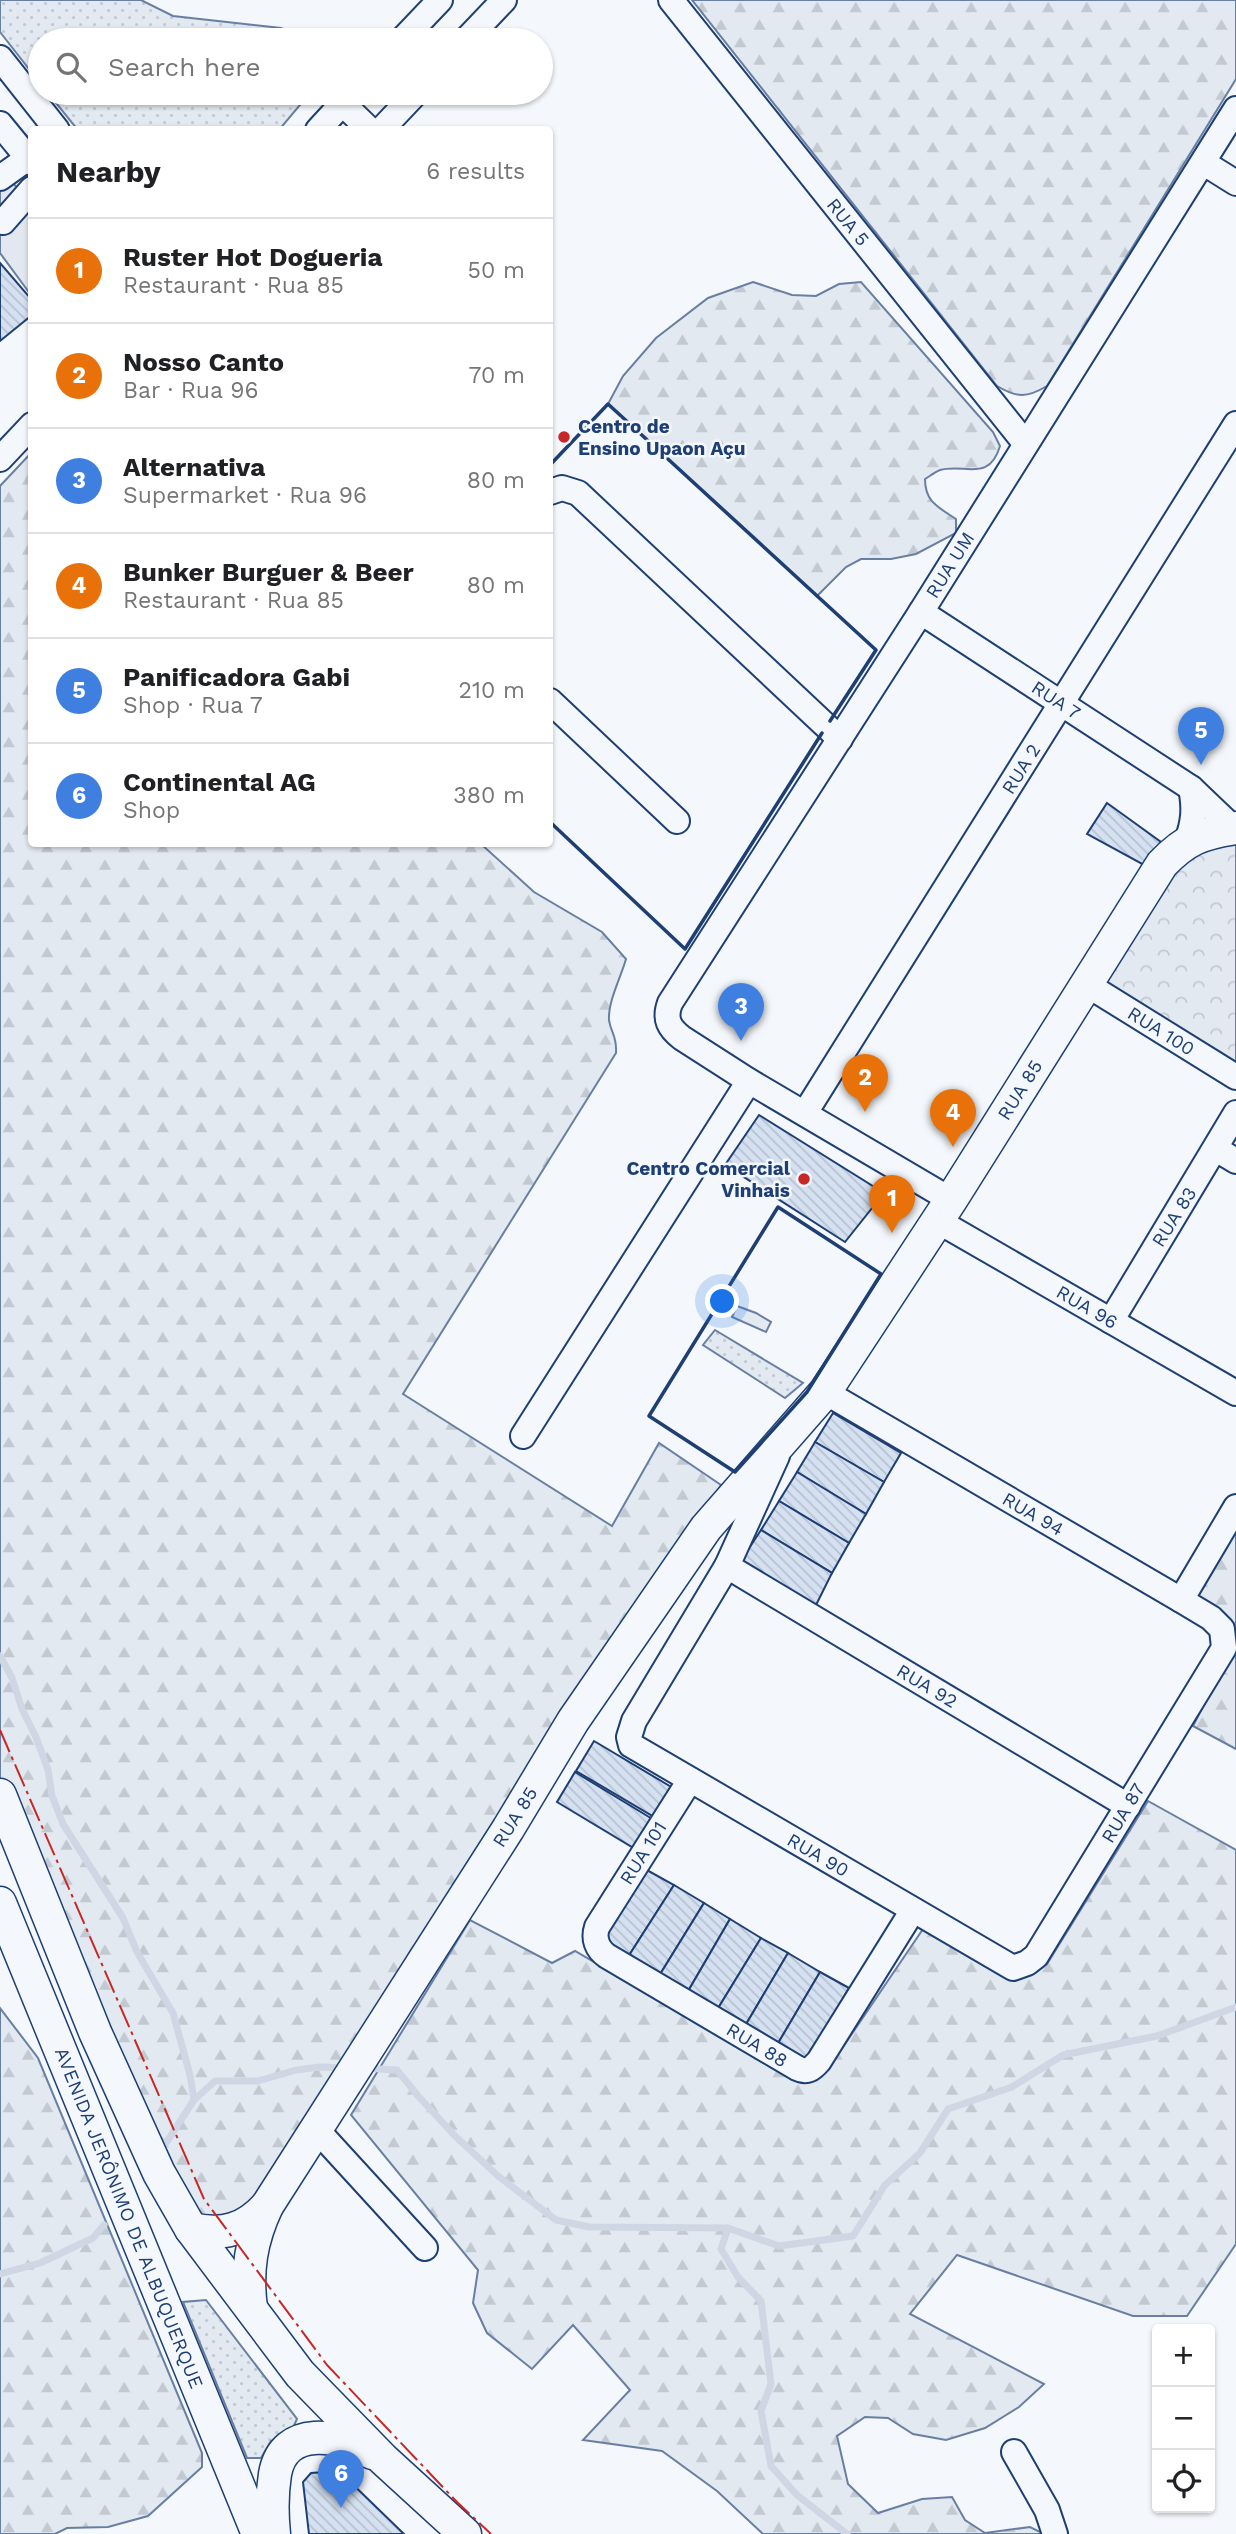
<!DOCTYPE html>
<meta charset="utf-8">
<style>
:root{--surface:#fff;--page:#f6f6f6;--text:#202124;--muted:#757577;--line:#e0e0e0;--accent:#111827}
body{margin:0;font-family:"Work Sans",sans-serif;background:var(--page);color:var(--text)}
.controls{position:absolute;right:21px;bottom:21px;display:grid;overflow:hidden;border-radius:7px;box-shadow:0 2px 5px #0004}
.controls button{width:63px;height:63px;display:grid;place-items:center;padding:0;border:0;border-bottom:2px solid var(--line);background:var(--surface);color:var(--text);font:35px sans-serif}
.you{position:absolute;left:723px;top:1302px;width:24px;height:24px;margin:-18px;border:5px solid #fff;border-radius:50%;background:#1a73e8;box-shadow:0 0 0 10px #1a73e833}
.badge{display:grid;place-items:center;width:46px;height:46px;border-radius:50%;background:var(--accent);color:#fff;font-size:23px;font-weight:700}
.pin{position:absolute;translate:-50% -58px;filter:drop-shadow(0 2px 4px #0008)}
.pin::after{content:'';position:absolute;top:37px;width:24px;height:21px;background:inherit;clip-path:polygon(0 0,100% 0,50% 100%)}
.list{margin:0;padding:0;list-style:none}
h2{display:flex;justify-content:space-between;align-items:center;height:91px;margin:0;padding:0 28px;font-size:30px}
h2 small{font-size:23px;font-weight:400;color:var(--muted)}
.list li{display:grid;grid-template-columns:46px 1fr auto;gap:21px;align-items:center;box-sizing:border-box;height:105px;padding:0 28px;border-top:2px solid var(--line)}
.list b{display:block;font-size:26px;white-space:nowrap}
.list p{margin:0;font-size:23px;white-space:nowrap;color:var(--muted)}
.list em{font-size:23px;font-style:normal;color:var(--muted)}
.icon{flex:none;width:38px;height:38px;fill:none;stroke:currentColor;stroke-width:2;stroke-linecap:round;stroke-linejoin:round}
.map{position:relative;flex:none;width:1236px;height:2534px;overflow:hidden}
.search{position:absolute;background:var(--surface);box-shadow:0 2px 5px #0004;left:28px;top:28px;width:525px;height:77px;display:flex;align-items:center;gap:18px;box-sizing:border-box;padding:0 24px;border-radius:38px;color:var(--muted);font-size:26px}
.panel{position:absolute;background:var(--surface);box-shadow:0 2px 5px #0004;left:28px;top:126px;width:525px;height:721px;border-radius:7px}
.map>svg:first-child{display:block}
.grass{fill:url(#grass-dots);stroke:#687fa3;stroke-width:2}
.forest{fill:url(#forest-firs);stroke:#687fa3;stroke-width:2}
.park{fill:url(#park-crowns);stroke:#687fa3;stroke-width:2}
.pitch{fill:#e3e9f0;stroke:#687fa3;stroke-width:2}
.parking{fill:#e3e8f0;stroke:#687fa3;stroke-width:2}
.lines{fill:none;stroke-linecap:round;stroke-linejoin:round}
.stream{stroke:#cfd7e4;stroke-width:7}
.building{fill:url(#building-back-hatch);stroke:#1d3f73;stroke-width:2}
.minor-casing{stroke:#1d3f73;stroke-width:28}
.major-casing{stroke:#1d3f73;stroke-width:35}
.minor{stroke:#f4f7fb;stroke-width:24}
.major{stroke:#f4f7fb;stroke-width:32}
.wall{stroke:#1d3f73;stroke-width:3.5}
.power{stroke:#c62828;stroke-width:2;stroke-dasharray:24 5 3.5 5;stroke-linecap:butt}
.poi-dot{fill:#c62828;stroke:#f4f7fb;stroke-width:2.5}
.labels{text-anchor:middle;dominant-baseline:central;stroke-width:5;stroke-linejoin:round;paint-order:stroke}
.street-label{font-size:19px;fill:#1d3f73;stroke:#f4f7fb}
.poi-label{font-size:19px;font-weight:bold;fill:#1d3f73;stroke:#f4f7fb;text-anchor:start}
</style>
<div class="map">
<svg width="1236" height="2534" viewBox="0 0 1236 2534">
<defs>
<pattern id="grass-dots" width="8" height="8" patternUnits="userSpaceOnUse" patternTransform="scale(1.75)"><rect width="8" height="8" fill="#e3e9f0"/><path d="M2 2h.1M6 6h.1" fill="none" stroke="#c2c9d1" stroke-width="1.8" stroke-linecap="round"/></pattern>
<pattern id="forest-firs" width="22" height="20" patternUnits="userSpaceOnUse" patternTransform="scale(1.75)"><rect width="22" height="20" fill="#e3e9f0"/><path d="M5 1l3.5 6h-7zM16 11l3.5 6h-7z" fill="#c2c9d1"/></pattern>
<pattern id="park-crowns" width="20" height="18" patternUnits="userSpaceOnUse" patternTransform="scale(1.75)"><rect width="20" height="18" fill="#e3e9f0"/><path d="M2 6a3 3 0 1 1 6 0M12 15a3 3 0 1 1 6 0" fill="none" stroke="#c2c9d1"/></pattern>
<pattern id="building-back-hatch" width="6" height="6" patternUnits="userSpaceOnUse" patternTransform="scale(1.75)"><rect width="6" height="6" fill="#d5e0f0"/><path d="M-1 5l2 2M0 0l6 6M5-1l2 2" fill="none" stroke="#b6c1d1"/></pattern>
</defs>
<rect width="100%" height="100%" fill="#f4f7fb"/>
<!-- grass -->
<g class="grass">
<path d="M0,0H141L173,16L281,28L309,40H40V83L0,32Z"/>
<path d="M48,93H310L279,130L77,129Z"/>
<path d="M715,1330L803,1383L785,1398L703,1345Z"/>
<path d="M206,2300L297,2419L292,2430L271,2441L261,2458H247L183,2302Z"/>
</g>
<!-- forest -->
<g class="forest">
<path d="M692,0H1236V79L1047,386C1027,398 1017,398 997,386Z"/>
<path d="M753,282L792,295L816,296L839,284L861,282L993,432L1000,446C989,483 965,463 940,470C935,472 930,476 925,479C925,502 938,507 956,519V533L916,554L891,559H861L846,567L817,596L608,404L623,376L656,338L708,298Z"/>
<path d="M31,453L32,844H481L534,892L602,932L626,959C621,977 608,1001 609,1020C611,1034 617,1035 616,1053L403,1394L612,1526L659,1443L721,1485L511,1830L265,2212L192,2229L0,1790V486Z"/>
<path d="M1236,1519V1749L1193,1726L1233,1649L1194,1597Z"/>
<path d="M1148,1801L1236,1850V2244L1187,2316H1133L957,2255L910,2314L1044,2384L1019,2407L985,2428L946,2440L913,2434L888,2418L865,2417L837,2436L848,2484L878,2513L922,2499L952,2497L965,2520L985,2533L1030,2527L1044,2534H763L717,2491L662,2451L583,2440L630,2390L573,2325L532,2369L487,2333L473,2303L478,2270L351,2115L470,1920L552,1963L575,1951L798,2081L812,2080L826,2072L923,1929L1020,1976L1035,1973L1047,1964Z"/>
<path d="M0,2008L38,2058L202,2453V2467L148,2516L108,2527L67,2528L55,2534H0Z"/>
</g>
<!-- park -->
<path class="park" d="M1236,841V1065L1095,980L1187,855Z"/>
<!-- pitch -->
<path class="pitch" d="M737,1306L756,1313L771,1322L766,1332L732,1317Z"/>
<!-- parking -->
<path class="parking" d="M0,167L31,205V295L0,253Z"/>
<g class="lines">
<!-- stream -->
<g class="stream">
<path d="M0,1656L12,1678L22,1709L36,1737L48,1770L52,1796L63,1824L123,1918L137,1952L173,2013L190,2075L194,2100"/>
<path d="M364,2068L397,2070L419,2097L455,2136L498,2176L556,2220L589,2227L728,2228L779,2246L853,2236L885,2185L920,2153L948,2109L1012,2087L1063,2055L1157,2036L1236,2007"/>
<path d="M166,2143L194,2100L215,2081H258L296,2070L320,2067L345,2068"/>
<path d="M728,2228L721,2249L738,2277L761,2301L771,2384L761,2411L771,2466L797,2495L847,2534"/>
<path d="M0,2274L40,2263L93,2238L104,2225"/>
</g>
</g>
<!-- building -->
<g class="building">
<path d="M0,263L32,300V315L0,341Z"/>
<path d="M1107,803L1161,842L1144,865L1087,834Z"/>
<path d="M759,1115L884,1193L845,1242L725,1165Z"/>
<path d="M833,1413L901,1453L884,1482L815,1442Z"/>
<path d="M815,1442L884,1482L866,1514L797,1472Z"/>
<path d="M797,1472L866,1514L849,1543L779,1501Z"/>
<path d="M779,1501L849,1543L832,1573L761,1530Z"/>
<path d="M761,1530L832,1573L816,1605L740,1562Z"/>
<path d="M594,1741L673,1788L656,1818L576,1771Z"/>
<path d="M575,1772L654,1820L637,1850L557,1802Z"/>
<path d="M645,1869L674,1885L628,1957L602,1941Z"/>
<path d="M674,1885L704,1903L659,1976L628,1957Z"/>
<path d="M704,1903L730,1919L687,1993L659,1976Z"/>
<path d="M730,1919L761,1938L717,2010L687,1993Z"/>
<path d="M761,1938L788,1953L745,2026L717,2010Z"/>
<path d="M788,1953L820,1972L777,2045L745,2026Z"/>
<path d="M820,1972L849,1988L806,2062L777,2045Z"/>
<path d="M339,2471L404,2534H309L303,2482L311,2473Z"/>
</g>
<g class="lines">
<!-- minor casing -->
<g class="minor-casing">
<g id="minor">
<path d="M671,0L1025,443"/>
<path d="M402,40L440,0"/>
<path d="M466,40L504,0"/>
<path d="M0,58L57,130"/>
<path d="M342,103L370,130"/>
<path d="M0,124L32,163"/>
<path d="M318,130L352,93"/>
<path d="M381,130L416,93"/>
<path d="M1204,163L1236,183"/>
<path d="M0,178L28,158"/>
<path d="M3,222L32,189"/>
<path d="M0,459L32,425"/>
<path d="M550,492L562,488L578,493L840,739"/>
<path d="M921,612L1191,788L1233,828"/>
<path d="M550,701L677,821"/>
<path d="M1187,841C1194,822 1195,808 1191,788"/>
<path d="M1086,984L1236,1077"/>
<path d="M805,1113L1236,424"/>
<path d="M1216,1149L1236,1161"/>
<path d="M951,1200L749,1081L682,1038C669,1028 664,1019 670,1003L921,612L1236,109"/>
<path d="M938,1221L1236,1393"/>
<path d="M1111,1321L1236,1113"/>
<path d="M523,1436L749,1081"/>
<path d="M777,1456L727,1566L634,1721L629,1737L631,1745L1013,1968L1027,1963L1036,1956L1224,1648L1222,1629L1211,1618L1181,1600L825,1392"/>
<path d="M727,1566L1128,1806"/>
<path d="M1181,1600L1236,1507"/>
<path d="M690,1780L597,1927C593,1939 597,1949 607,1956L797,2068C807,2073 812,2069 819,2061L913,1910"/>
<path d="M317,2130L425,2248"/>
<path d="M1014,2452L1047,2510L1055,2534"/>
</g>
</g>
<!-- major casing -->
<g class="major-casing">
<g id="major">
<path d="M0,1795L95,2032L159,2173L191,2229L300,2374L383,2459L465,2534"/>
<path d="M0,1903L258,2534"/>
<path d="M191,2229C223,2236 245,2230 267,2206"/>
<path d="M251,2308C246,2271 251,2240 267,2206L508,1829L573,1721L706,1528L825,1392L951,1200L1162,864C1186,839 1202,833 1236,828"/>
<path d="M274,2534C272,2515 272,2493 275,2474C284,2424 339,2435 372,2453"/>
</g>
</g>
<!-- minor -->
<use href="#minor" class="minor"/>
<!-- major -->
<use href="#major" class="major"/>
<!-- wall -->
<g class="wall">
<path d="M550,465L608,404L876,650L830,721"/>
<path d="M550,822L685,949L822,733"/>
<path d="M778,1207L881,1274L807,1392L735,1472L649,1416Z"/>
</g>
<!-- power -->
<path class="power" d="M0,1730L204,2199L327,2365L457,2502L491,2534"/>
</g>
<!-- markers -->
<g class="poi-dot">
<circle cx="564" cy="437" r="7"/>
<circle cx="804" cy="1179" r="7"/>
</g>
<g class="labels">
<!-- street labels -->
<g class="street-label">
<text transform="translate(848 222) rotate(51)">RUA 5</text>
<text transform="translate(950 565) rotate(-58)">RUA UM</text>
<text transform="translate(1056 700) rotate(33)">RUA 7</text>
<text transform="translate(1021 769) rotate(-58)">RUA 2</text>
<text transform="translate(1161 1031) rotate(32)">RUA 100</text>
<text transform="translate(1020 1090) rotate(-58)">RUA 85</text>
<text transform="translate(1174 1217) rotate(-58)">RUA 83</text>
<text transform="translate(1087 1307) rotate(30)">RUA 96</text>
<text transform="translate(1033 1514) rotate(30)">RUA 94</text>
<text transform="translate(927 1686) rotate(31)">RUA 92</text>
<text transform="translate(1123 1813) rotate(-59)">RUA 87</text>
<text transform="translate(515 1817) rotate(-58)">RUA 85</text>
<text transform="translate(643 1853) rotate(-58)">RUA 101</text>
<text transform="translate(818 1855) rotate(30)">RUA 90</text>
<text transform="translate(757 2045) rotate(31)">RUA 88</text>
<text transform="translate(129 2218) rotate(68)">AVENIDA JERÔNIMO DE ALBUQUERQUE</text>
</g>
<!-- poi labels -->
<g class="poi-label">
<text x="578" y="426">Centro de<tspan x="578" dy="22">Ensino Upaon Açu</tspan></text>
<text x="790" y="1168" text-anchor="end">Centro Comercial<tspan x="790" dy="22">Vinhais</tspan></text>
</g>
</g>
</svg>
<div class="controls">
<button>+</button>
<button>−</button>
<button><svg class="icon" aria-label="locate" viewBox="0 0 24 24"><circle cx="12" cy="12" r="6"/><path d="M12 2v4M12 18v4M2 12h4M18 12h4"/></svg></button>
</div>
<div class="you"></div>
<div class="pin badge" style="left:892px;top:1233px;background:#e8710a">1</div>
<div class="pin badge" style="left:865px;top:1112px;background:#e8710a">2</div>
<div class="pin badge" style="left:741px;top:1041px;background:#3f7fe0">3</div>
<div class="pin badge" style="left:953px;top:1147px;background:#e8710a">4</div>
<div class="pin badge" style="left:1201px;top:765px;background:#3f7fe0">5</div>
<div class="pin badge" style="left:341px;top:2508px;background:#3f7fe0">6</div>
<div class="search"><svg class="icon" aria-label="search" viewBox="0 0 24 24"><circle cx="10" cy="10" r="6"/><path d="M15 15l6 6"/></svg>Search here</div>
<section class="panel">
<h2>Nearby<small>6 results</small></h2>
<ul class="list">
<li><span class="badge" style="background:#e8710a">1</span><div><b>Ruster Hot Dogueria</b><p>Restaurant · Rua 85</p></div><em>50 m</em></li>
<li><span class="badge" style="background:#e8710a">2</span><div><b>Nosso Canto</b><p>Bar · Rua 96</p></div><em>70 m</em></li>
<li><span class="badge" style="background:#3f7fe0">3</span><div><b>Alternativa</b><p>Supermarket · Rua 96</p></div><em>80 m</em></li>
<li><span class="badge" style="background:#e8710a">4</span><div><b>Bunker Burguer &amp; Beer</b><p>Restaurant · Rua 85</p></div><em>80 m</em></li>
<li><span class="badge" style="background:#3f7fe0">5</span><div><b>Panificadora Gabi</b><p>Shop · Rua 7</p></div><em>210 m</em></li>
<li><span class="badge" style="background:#3f7fe0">6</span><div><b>Continental AG</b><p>Shop</p></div><em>380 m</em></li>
</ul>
</section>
</div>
